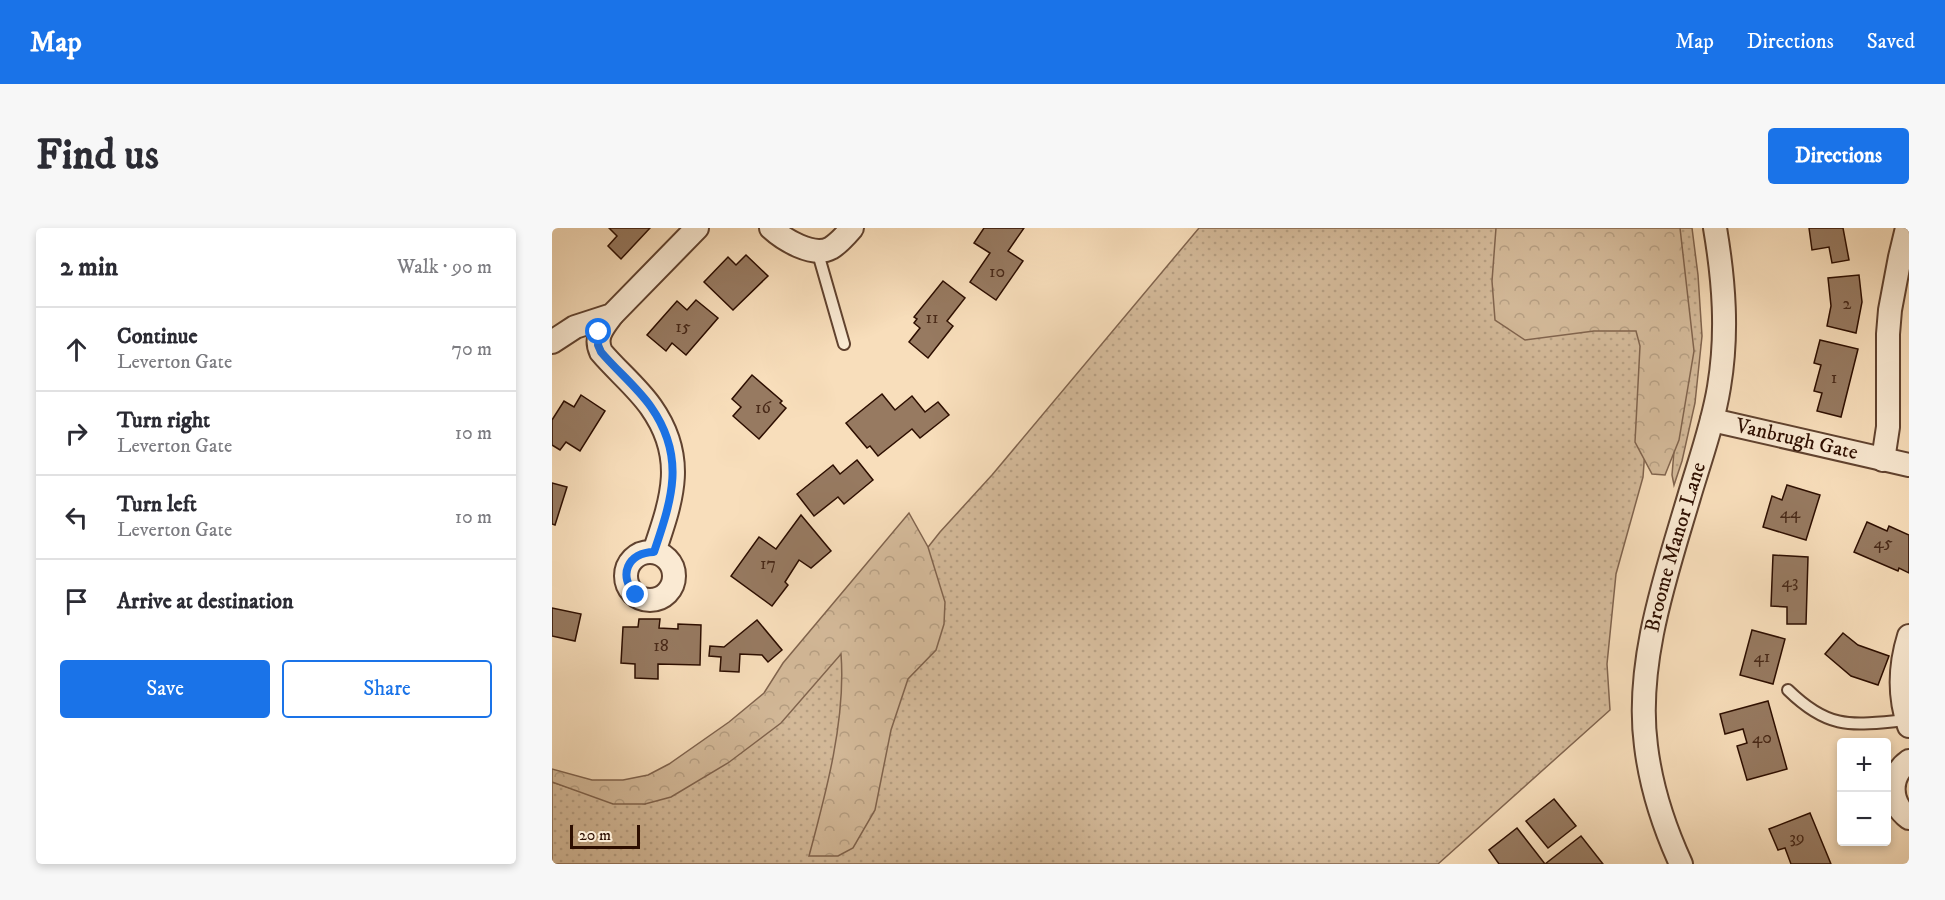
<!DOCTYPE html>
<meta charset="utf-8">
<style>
:root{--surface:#fff;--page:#f7f7f7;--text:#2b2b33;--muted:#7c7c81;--line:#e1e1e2;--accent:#1a73e8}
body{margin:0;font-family:"IM FELL DW Pica",serif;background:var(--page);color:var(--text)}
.controls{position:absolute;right:18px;bottom:18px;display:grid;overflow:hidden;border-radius:6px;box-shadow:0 3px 9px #0003}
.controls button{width:54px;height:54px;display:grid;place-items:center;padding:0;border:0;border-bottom:2px solid var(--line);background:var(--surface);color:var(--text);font:30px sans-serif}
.scale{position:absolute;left:18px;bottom:15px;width:70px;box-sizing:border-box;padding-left:6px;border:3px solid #2d0e00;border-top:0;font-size:16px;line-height:21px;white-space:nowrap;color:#2d0e00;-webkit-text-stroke:4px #faead3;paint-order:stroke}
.stop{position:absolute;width:18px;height:18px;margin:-14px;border:4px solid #1a73e8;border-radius:50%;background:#fff}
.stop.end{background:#1a73e8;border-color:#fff;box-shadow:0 2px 6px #0008}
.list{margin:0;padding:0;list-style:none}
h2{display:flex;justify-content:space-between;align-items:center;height:78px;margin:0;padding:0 24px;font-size:26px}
h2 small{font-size:20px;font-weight:400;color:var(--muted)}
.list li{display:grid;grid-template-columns:39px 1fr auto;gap:18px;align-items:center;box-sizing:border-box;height:84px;padding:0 24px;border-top:2px solid var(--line)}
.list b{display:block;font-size:22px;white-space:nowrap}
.list p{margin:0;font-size:20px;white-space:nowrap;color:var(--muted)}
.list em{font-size:20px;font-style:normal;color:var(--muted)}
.actions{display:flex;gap:12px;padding:18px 24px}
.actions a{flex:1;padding:14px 0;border:2px solid var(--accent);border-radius:6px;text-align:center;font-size:21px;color:var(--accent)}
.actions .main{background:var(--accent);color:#fff}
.icon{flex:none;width:33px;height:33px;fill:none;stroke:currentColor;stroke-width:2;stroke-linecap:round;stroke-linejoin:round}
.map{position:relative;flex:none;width:1357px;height:636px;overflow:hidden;border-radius:6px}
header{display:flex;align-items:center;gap:36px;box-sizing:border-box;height:84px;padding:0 30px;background:var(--accent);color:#fff}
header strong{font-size:28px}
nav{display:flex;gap:33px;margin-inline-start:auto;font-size:21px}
.intro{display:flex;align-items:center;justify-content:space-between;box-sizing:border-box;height:144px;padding:0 36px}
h1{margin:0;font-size:42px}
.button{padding:15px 27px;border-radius:6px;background:var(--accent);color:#fff;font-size:21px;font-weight:700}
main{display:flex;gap:36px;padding:0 36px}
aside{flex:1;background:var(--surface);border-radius:6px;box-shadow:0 3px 9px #0003}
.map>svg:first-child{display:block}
.grass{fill:url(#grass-dots);stroke:#81644e;stroke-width:1.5}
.forest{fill:url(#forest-crowns);stroke:#81644e;stroke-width:1.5}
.building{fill:#977a61;stroke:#2d0e00;stroke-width:1.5}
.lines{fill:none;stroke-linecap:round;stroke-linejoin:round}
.service-casing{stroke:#60422f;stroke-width:14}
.minor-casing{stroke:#60422f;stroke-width:26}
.service{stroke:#faead3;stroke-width:10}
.minor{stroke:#faead3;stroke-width:22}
.route{stroke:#1a73e8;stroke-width:8}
.labels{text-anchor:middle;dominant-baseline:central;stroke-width:4.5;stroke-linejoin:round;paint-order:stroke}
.number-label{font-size:18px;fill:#482918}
.street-label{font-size:21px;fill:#2d0e00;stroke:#faead3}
</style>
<header>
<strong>Map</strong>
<nav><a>Map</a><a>Directions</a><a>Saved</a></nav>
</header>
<div class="intro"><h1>Find us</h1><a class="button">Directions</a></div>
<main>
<aside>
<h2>2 min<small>Walk · 90 m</small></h2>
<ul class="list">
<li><svg class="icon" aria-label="ahead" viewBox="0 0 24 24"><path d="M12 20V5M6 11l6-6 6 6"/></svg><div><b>Continue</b><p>Leverton Gate</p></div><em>70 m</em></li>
<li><svg class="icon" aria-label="right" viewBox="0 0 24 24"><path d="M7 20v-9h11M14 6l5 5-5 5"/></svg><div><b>Turn right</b><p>Leverton Gate</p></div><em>10 m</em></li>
<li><svg class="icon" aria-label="left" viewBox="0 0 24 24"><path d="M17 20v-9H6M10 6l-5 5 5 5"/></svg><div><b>Turn left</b><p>Leverton Gate</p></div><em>10 m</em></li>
<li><svg class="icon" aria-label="arrive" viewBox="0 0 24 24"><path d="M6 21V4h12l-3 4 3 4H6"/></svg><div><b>Arrive at destination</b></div></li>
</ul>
<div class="actions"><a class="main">Save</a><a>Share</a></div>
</aside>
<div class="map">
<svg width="1357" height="636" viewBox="0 0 1357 636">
<defs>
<pattern id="grass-dots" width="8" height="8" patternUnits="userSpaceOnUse" patternTransform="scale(1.5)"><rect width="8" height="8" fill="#d5bb9b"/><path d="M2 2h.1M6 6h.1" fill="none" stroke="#b7a084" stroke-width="1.8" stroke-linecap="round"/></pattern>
<pattern id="forest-crowns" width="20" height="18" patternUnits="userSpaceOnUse" patternTransform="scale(1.5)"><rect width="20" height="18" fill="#d5bb9b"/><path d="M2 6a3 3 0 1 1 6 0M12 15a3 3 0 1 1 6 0" fill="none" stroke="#b7a084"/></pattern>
</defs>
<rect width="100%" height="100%" fill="#f8debb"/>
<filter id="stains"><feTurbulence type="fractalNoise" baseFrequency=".00333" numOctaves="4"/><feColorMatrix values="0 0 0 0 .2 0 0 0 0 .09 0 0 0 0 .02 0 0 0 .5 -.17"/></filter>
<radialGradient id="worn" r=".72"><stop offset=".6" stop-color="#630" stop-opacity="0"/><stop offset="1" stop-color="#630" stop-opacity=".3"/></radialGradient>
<!-- grass -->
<g class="grass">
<path d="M647,0H1075L1102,98L1091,249L1064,346L1055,436L1058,482L886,636H0V554L24,562L93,576L346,357L388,304L440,247Z"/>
<path d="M1103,0H1140L1146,47L1150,108L1143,175L1130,233L1122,257L1120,247L1129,141Z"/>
</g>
<!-- forest -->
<g class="forest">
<path d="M944,0H1128L1142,123L1127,212L1113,247L1100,246L1083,214L1088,118L1084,103H1042L973,112L943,92L940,53Z"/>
<path d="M357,285L376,319L393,374L392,396L384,422L356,451L339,502L323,582L301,620L286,628H257C274,565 294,491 289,426L229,495L176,535L119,569L93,576H61L0,554V541L40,552H71L96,547L117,536L177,494L212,465L231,435Z"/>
</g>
<!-- building -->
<g class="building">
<path d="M57,0H98L69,31L56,18L65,8Z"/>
<path d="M432,0H472L456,23L471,33L444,72L418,54L438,25L422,15Z"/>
<path d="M1257,0H1291L1297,32L1280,35L1277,19L1260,22Z"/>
<path d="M194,27L216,48L181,82L152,54L176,29L184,37Z"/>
<path d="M1307,47L1310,74L1304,105L1275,98L1279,78L1276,50Z"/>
<path d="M391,53L413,70L395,93L401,98L376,130L357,114L368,100L362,95L365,91L362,89Z"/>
<path d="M144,72L166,90L134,127L120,115L114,123L95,107L125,73L135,82Z"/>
<path d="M1268,112L1306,121L1289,189L1265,183L1270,165L1262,163L1269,137L1262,135Z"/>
<path d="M200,147L230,173L228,175L234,180L207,211L181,188L189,179L180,171Z"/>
<path d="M330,166L343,182L360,168L373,184L386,174L397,187L368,210L360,201L326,228L318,218L315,220L294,195Z"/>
<path d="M29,167L53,183L28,223L14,214L8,222L0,217V192L12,173L22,179Z"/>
<path d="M305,232L321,252L292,276L286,269L262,288L245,266L281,237L288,246Z"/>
<path d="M0,255L15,259L3,297L0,296Z"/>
<path d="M1235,257L1268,267L1254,312L1211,299L1220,268L1230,272Z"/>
<path d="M249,287L279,323L259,340L247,332L233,354L236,357L220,378L179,348L207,309L224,321Z"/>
<path d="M1315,294L1335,303L1337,298L1357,307V345L1347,340L1346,343L1302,324Z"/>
<path d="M1221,327L1256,329L1254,396H1235V379L1219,378Z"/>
<path d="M0,380L29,386L23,413L0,408Z"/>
<path d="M87,391H108L107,400L126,401V396L149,397L148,437L106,436V451L83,450V436L69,435L71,399H86Z"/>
<path d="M205,392L230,422L216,434L210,427L188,426L187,444L168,443L169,429L157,428L158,418L172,419Z"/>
<path d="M1200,402L1233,411L1221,456L1188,447Z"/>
<path d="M1291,405L1306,417L1337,428L1326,457L1299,448L1273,426Z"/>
<path d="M1216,473L1235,541L1195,552L1185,518L1195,515L1191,501L1173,506L1168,486Z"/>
<path d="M1002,571L1024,598L996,620L974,593Z"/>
<path d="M1258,585L1279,636H1239L1233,620L1226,622L1217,601Z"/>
<path d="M965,600L993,636L1029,608L1051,636H947L937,622Z"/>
</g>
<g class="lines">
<!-- service casing -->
<g class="service-casing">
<g id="service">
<path d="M265,22L292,116"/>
<path d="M1236,462C1278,503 1300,497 1355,492"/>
</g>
</g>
<!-- minor casing -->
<g class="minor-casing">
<g id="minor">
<path d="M219,0C231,11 261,30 279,20C287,15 294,7 300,0"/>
<path d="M60,87C51,99 42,109 49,124C65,143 85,159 99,179C135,230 120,271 102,324"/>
<path d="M0,114L23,99L60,87L145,0"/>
<path id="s1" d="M1160,192L1357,237"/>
<path d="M1331,232L1336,199V106L1338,82L1348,29L1355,0"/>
<circle cx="98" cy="348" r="24"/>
<path d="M1357,408C1348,437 1347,469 1357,498"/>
<path d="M1357,533C1336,548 1337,575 1357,590"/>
<path id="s2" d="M1129,636C1112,599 1099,559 1094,518C1083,436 1114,347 1137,269C1148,232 1161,196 1167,159C1176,105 1172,53 1163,0"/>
</g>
</g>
<!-- service -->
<use href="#service" class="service"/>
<!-- minor -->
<use href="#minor" class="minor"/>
</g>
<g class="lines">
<!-- route -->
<path class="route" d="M47,104L46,117L49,124C65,143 85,159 99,179C134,229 120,271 102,324C76,324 65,348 84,367"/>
</g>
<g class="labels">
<!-- number labels -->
<g class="number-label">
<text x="445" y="44">10</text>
<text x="1295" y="76">2</text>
<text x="380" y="90">11</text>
<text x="131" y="99">15</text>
<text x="1282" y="150">1</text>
<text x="211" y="180">16</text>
<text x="1238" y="285">44</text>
<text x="1331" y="315">45</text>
<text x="216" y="336">17</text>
<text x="1238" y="354">43</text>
<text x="109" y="418">18</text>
<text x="1210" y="429">41</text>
<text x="1210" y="510">40</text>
<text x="1245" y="610">39</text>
</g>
<!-- street labels -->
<g class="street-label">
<text stroke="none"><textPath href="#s1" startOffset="87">Vanbrugh Gate</textPath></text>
<text stroke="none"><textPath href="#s2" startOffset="326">Broome Manor Lane</textPath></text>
</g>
</g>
<rect width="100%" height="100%" filter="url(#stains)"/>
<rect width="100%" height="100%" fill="url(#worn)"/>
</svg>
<div class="controls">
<button>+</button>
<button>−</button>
</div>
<div class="scale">20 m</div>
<div class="stop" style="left:47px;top:104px"></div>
<div class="stop end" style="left:84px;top:367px"></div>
</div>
</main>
